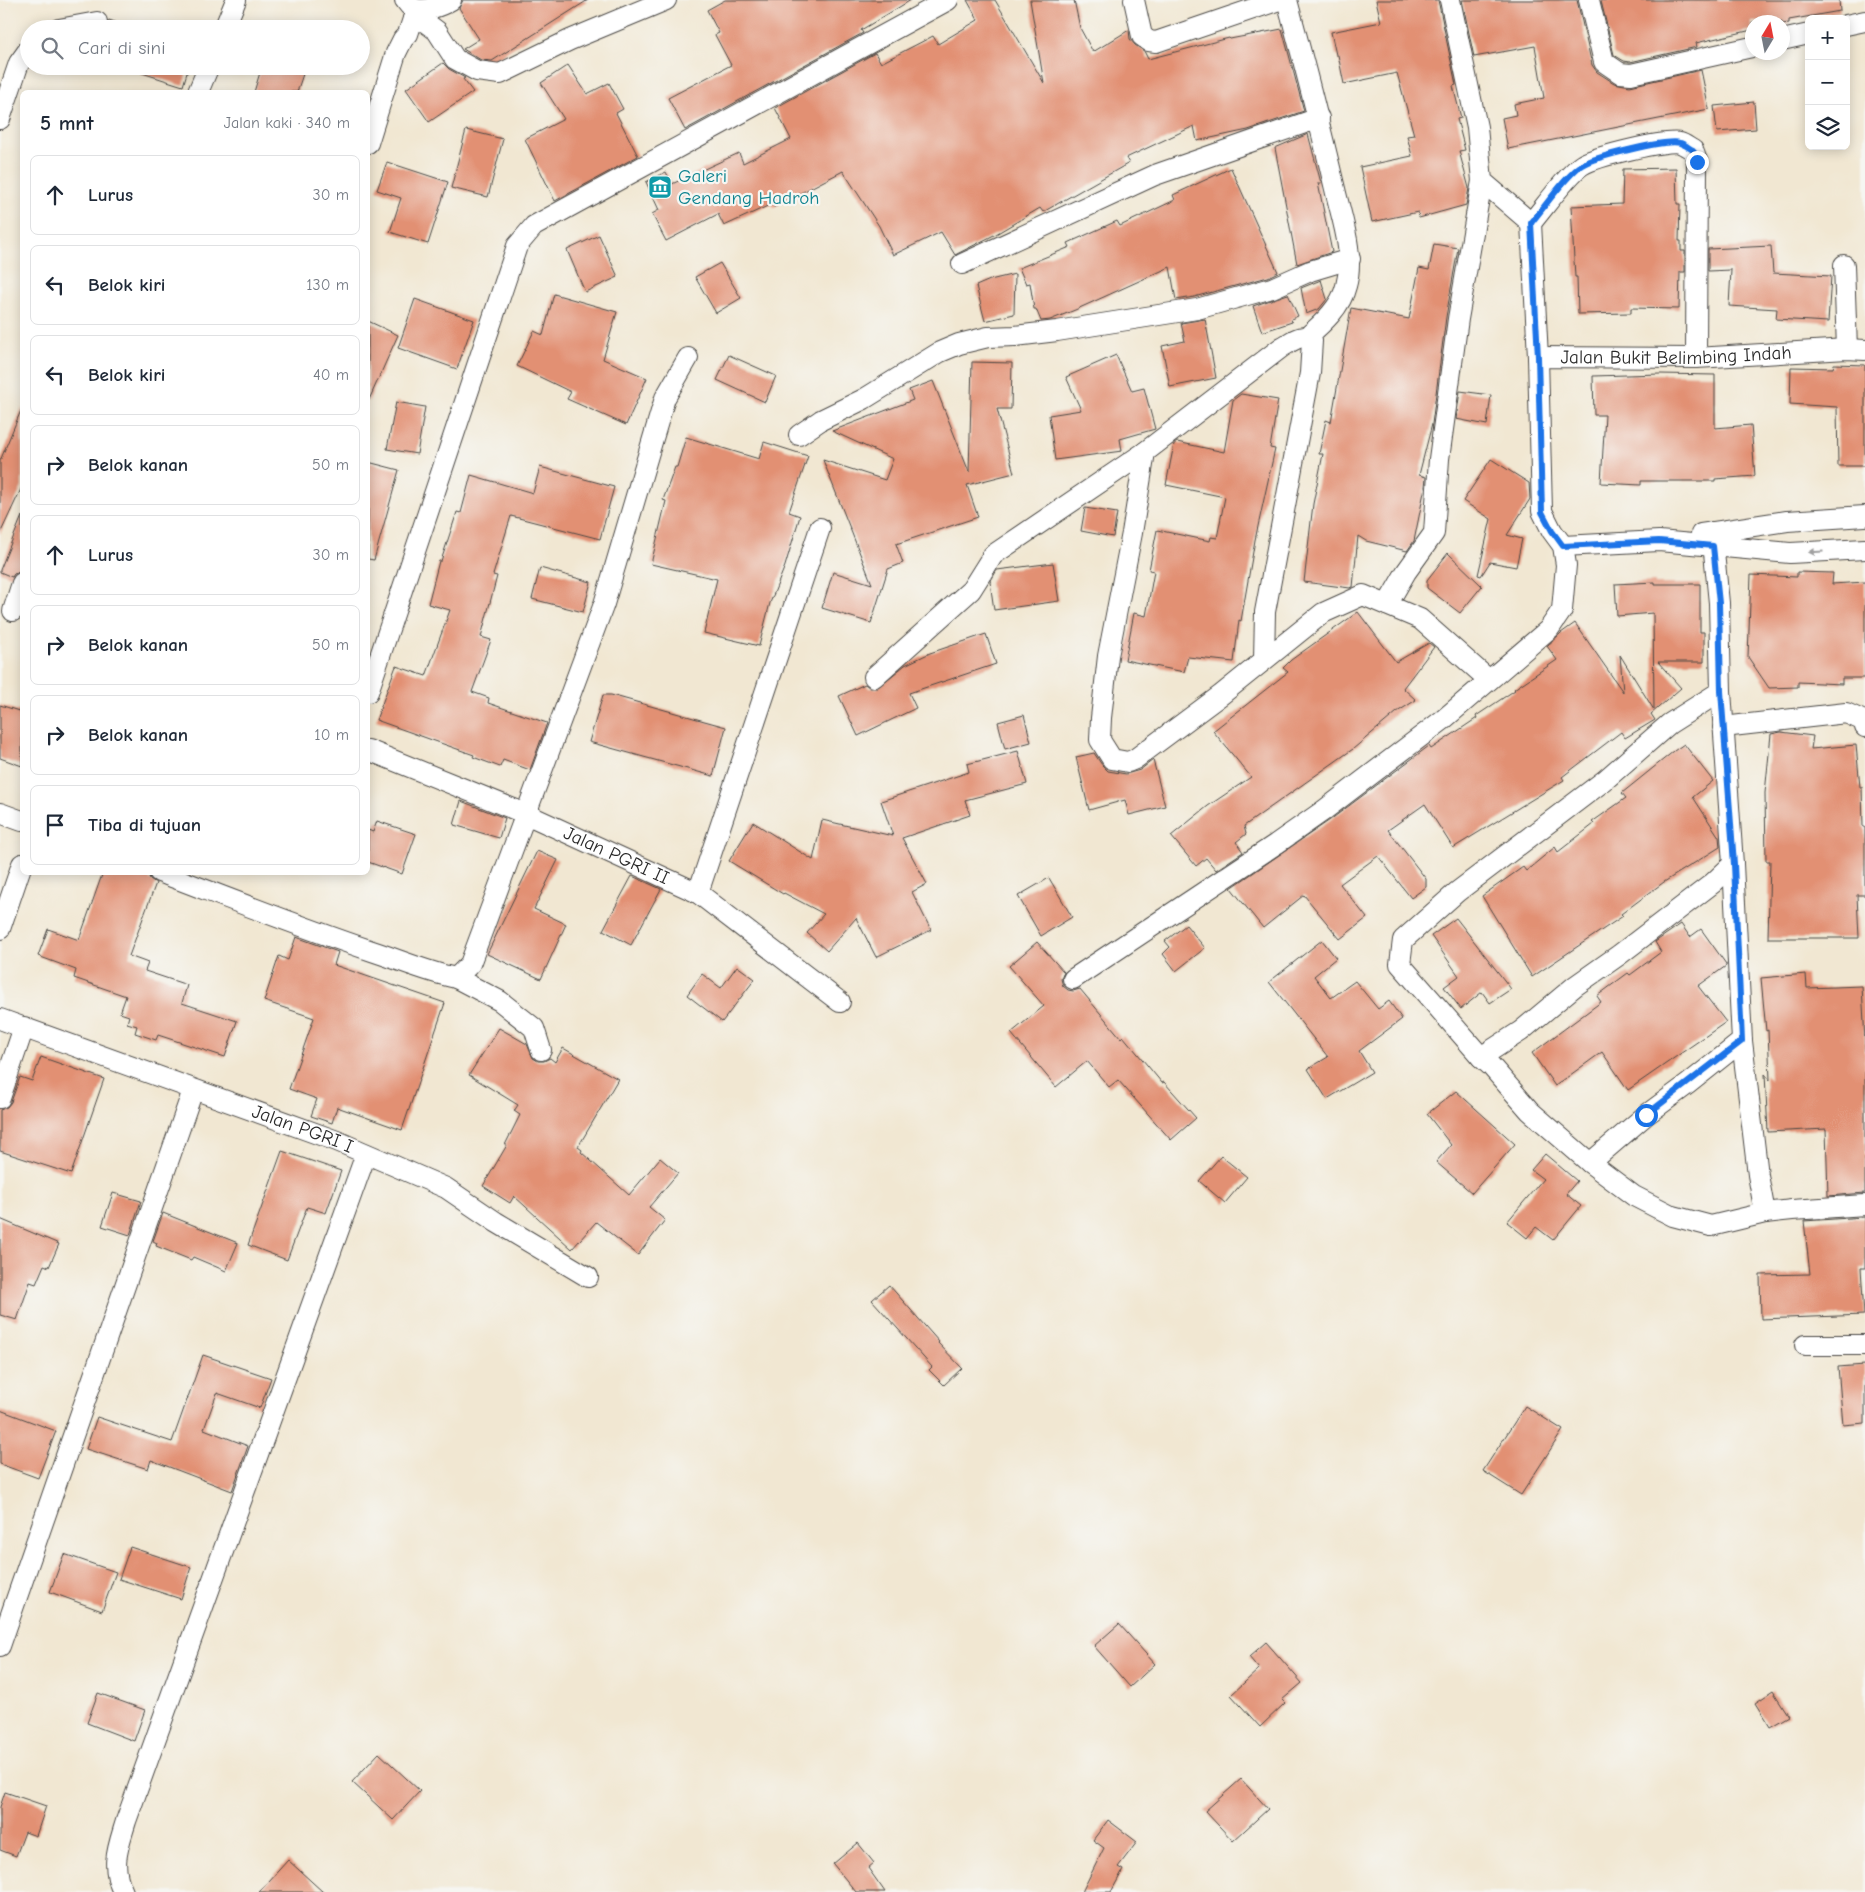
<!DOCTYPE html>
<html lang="id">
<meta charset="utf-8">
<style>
:root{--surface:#fff;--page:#f6f6f7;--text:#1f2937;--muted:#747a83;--line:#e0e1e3}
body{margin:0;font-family:"Comic Neue",sans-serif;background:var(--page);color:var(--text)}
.controls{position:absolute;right:15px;top:15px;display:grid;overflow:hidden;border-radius:8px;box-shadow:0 2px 12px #0003}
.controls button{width:45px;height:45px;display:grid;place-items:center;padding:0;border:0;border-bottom:1px solid var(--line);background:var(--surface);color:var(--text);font:25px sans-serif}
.compass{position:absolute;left:1745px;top:15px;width:45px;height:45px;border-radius:50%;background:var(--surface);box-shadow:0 2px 12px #0003;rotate:10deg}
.stop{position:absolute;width:15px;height:15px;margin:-11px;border:4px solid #1a73e8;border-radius:50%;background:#fff}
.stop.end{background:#1a73e8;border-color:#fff;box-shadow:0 1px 5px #0008}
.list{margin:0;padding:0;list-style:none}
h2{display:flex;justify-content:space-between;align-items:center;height:65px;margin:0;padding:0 20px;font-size:21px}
h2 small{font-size:16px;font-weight:400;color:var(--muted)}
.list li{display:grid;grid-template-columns:32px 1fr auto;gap:15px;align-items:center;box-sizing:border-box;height:80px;margin:0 10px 10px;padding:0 10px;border:1px solid var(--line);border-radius:8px}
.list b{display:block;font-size:19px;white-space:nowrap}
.list em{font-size:16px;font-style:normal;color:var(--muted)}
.icon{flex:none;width:28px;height:28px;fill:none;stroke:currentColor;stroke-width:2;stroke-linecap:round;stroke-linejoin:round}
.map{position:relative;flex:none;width:1865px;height:1892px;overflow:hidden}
.search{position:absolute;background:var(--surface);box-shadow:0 2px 12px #0003;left:20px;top:20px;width:350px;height:55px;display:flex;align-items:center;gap:12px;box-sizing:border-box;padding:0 18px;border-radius:28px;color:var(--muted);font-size:19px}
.panel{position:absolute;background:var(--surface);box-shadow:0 2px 12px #0003;left:20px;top:90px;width:350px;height:785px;border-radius:8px}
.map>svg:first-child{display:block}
.building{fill:#e29073}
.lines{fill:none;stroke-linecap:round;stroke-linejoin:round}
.street-casing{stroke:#494744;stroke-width:22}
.street{stroke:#fff;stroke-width:20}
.oneway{fill:#a0a0a0}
.route{stroke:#1a73e8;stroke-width:6}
.labels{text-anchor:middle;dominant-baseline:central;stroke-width:4.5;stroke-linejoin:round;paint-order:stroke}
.culture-label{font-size:19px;fill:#0d838f;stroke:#f6f6f2;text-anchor:start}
.street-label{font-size:19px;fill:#2b2b2b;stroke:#f6f6f2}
</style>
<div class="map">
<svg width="1865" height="1892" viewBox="0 0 1865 1892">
<rect width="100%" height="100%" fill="#f6f6f2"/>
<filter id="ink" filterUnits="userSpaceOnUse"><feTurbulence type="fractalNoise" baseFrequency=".02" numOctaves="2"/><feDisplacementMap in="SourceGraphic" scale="10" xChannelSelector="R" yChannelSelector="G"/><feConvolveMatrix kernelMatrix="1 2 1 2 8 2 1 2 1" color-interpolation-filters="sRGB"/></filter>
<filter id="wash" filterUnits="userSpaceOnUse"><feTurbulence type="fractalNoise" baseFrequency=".0096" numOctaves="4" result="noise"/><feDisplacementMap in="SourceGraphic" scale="20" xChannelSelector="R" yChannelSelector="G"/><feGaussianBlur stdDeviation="1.12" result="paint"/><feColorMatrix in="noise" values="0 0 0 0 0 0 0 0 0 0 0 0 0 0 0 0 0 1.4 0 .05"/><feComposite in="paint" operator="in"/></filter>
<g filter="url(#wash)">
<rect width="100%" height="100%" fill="#f1e7d2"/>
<g id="blocks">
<!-- building -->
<g class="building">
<path d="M463,0H588L492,61L481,60L463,49L479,39L459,8Z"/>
<path d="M725,0H911L861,30L863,33L685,130L668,98L731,65L715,35L719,33L707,10Z"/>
<path d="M967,0H995L1044,83L1030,0H1074L1080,28L1093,52L1129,30L1130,39L1135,45L1144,51L1148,59L1229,38L1230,39L1282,29L1304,111L1248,130L1197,141L1194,126L1126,158L1129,163L1043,212L1040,208L996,234L955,255L941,232L893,255L879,226L843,171L774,207L772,204L724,226L718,214L666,241L652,214L659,210L646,182L666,172L672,184L739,153L743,163L791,139L775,108L875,53L881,63L933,36L938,44L978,20Z"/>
<path d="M1376,0H1438L1456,85L1453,86L1461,118L1457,119L1465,150L1459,151L1469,188L1466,205L1419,218L1418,212L1372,222L1360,167L1412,156L1407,136L1414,135L1397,73L1344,84L1338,55H1336L1331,32L1381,22Z"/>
<path d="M1462,0H1577L1592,65L1597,72L1614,83L1630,86L1701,70L1709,109L1508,149L1502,118L1516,115L1514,104L1544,98L1535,46L1474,57Z"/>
<path d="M1606,0H1839L1840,11L1789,20V23L1782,24V22H1752V30L1696,43L1697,47L1630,62L1624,61L1614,55L1601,1Z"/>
<path d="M109,20L136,29H106Z"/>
<path d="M443,63L449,69L465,78L463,79L473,92L429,122L406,89Z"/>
<path d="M568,65L587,94L609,83L623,109L616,113L638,156L555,201L525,139L564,119L541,83Z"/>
<path d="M120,66H189L183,86Z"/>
<path d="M262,66H279L303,74L297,92H254Z"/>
<path d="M1754,102L1756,129L1717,132L1714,106Z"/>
<path d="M466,130L503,139L488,197L451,188Z"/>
<path d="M1308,134L1321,183H1318L1332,252L1297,264L1275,148Z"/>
<path d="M387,162L448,182L428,244L390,232L401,198L377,190Z"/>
<path d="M1231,168L1278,272L1268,277L1194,297L1176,300L1170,267L1075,310L1050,320L1041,321L1036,309H1034L1030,283L1026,284L1019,268L1070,247L1068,243L1117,221L1120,226L1175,200L1173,195Z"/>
<path d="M1676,168L1677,204H1680L1679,241H1681V251H1685V272H1680L1679,309L1631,308V313L1578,314L1577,277H1575L1571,206L1622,204L1623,169Z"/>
<path d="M599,235L618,277L585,292L567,250Z"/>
<path d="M1434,244L1458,248L1446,317L1432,424L1419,475L1426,477L1425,487L1414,541L1407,551L1366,541L1358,536L1353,587L1350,588L1304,582L1313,504L1323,454H1319L1326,420L1331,422L1351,308L1409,319L1419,268L1429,270Z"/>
<path d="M1771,246L1773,273L1831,276L1828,322L1776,319L1777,309L1729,306L1731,270L1708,271V249Z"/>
<path d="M720,263L741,298L716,313L695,277Z"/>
<path d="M1015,274L1014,314L985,321L976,286L990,280Z"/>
<path d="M1321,280L1327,299L1319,309L1306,314L1301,288Z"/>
<path d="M554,294L617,312L603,359L647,378L626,425L567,399L571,392L517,366L534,331L543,335Z"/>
<path d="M1288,294L1298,316L1291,319L1292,322L1262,332L1253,306Z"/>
<path d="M415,299L474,320L457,369L398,348Z"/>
<path d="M1205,319L1216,378L1170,387L1162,346L1185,341L1181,323Z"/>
<path d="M368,321L398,335L368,402Z"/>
<path d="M729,355L776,376L765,402L717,380Z"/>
<path d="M1116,355L1132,391L1144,388L1155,429L1120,439L1122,451L1055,460L1049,415L1081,410L1066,377Z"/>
<path d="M972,362L1012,363L1011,409H997L1014,473L967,485L978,517L896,544L903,563L888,569L871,623L822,608L833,572L872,584L823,460L885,480L893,459L832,431L913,400L909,390L933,381L969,472Z"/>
<path d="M1834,364L1865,365V466H1838L1837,407L1790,404L1791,367L1833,368Z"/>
<path d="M1660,374L1715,375V428L1751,425L1755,476L1715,479V481H1641V485L1601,483L1605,415H1594L1593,376Z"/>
<path d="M1460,391L1491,395L1487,425L1456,419Z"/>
<path d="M1241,394L1278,400L1270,448L1275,449L1255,540L1241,621L1239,620L1234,662L1188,657L1184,672L1125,660L1134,613L1146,616L1154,571L1149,570L1157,530L1210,541L1211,537L1217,538L1225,497L1166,485L1174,444L1177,442L1224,452L1233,400Z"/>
<path d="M396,402L425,407L417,454L387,449Z"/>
<path d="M22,408V487L0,534V461Z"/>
<path d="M686,437L759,459L764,442L808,456L789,512L800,516L785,566L770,603L759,646L704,633L717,579L651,564L666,501L663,500L675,467H677Z"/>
<path d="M1491,459L1529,483L1530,499L1507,535L1522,539L1516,567L1490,562L1481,576L1478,575L1491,519L1463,501Z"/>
<path d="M368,462L399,470L374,560L368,559Z"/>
<path d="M540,467L614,487L600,539L511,516L493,575L497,576L481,637L491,640L472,692L489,698L488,703L547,723L530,770L503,760L500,767L473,757L474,755L376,720L396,666L426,676L450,610L428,604L439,561H441L457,512L461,513L471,475L533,493Z"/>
<path d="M1085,508L1117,513L1113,537L1081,531Z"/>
<path d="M22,516V571L14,574L12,577L0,572V570Z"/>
<path d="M1448,553L1482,586L1460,613L1427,588V580Z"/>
<path d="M1053,563L1059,601L994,610L990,582L997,570Z"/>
<path d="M540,568L591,582L583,612L532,599Z"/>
<path d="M1797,572L1833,573L1832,584L1865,582V678H1842V684L1798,682V687L1769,688L1748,657L1751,575L1797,577Z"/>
<path d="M1655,582V584H1700V632H1704V662H1658L1681,688L1651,714L1655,720L1625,738L1621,732L1562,777L1564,780L1453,848L1425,804L1388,830L1426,879V887L1411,898L1378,856L1340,884L1367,918L1340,939L1304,895L1263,928L1231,888L1330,820L1429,746L1431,749L1477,718L1476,716L1515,690L1514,689L1557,660L1547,646L1561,633L1575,623L1623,692L1620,655L1654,710L1653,613L1617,616L1615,584Z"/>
<path d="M1358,612L1396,662L1429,643L1434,647L1403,688L1416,700L1397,712L1353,749L1244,826L1246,834L1236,842L1243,852L1216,870L1206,858L1196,866L1171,836L1208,806L1251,777L1213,731L1288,672L1283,668L1291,660Z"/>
<path d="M986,634L996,664L909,693L916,708L858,736L839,696L865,684L870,688H877L905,665L930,653Z"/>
<path d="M603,695H611L726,727L713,776L589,742Z"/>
<path d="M0,705L22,712V766L0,758Z"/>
<path d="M1024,715L1031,742L1005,749L998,722Z"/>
<path d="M1781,732L1813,736L1811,749L1856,745L1860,787H1862L1863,827H1865V895H1857L1859,938H1768L1770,861H1766L1765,793L1771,734Z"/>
<path d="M1684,744L1713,781L1693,797L1719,837L1720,847L1664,882L1621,914L1623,916L1532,977L1482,896L1523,867L1526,871L1555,847L1558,852L1594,824L1592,822L1626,798L1622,793L1674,751Z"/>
<path d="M1018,751L1027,784L965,800L970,815L902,838L927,884L912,892L931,930L876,957L856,918L827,951L807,933L824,914L784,893L783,894L729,861L753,822L813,860L822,820L893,836L881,801L969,772L967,764Z"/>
<path d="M1094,753L1102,765L1108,771L1126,774L1140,770L1153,760L1165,806L1129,815L1125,800L1089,810L1076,757Z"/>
<path d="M461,801L505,818L499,838L454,825Z"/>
<path d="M377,821L416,834L402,874L368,862V830L373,832Z"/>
<path d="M537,851L558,860L534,909L566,924L541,979L487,954Z"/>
<path d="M103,872H147L150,879L156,883L129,956L148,963L145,971L187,985L182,1003L237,1021L225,1057L158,1035L156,1040L135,1033L137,1026L127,1023L129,1016L120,1013L126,996L74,978L76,970L38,956L48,929L79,940Z"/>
<path d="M632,876L661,889L631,945L603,930Z"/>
<path d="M1049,878L1072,917L1041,936L1018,896Z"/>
<path d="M1456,918L1511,989L1490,1003L1482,992L1461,1009L1444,987L1459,976L1431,936Z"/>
<path d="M1681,924L1690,937L1701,929L1726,964V966L1698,986L1726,1022L1628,1090L1602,1052L1555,1086L1532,1053L1601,1002L1597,996L1628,973L1630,975L1661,952L1655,942Z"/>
<path d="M1186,925L1205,948L1176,971L1163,954L1170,947L1165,941Z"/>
<path d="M296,937L338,952L334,965L445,1003L402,1130L337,1107L332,1123L311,1116L317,1099L289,1089L314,1018L264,1001L279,956L288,960Z"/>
<path d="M1322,940L1336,958L1314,976L1331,998L1355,981L1378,1009L1389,1001L1402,1019L1359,1051L1372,1072L1327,1099L1308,1069L1328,1057L1269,982Z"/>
<path d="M1037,942L1064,972L1061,979L1063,986L1068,990L1073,991L1080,989L1121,1038L1123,1036L1162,1083L1164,1082L1196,1118L1171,1140L1118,1080L1109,1087L1087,1061L1056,1087L1011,1033L1044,1006L1009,966Z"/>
<path d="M737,966L755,979L722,1022L687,995L702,974L721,988Z"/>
<path d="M1806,974L1807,988L1862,986L1865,1041V1193L1828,1196L1826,1129L1768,1132L1765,1074L1770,1080L1768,1030L1766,1031L1761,978Z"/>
<path d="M499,1028L527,1044L533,1058L538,1061H544L550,1058L555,1062L563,1048L618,1079L578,1147L582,1150L581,1152L629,1195L660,1158L678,1173L649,1207L665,1220L638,1255L596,1222L572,1249L514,1196L510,1203L483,1186L507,1145H505L520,1115L514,1111L518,1105L469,1075Z"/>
<path d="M41,1057L104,1079L71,1174L0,1151V1110L7,1107L11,1102L20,1077L32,1081Z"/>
<path d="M1456,1091L1515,1144L1472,1193L1436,1162L1451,1145L1427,1114Z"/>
<path d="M282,1151L341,1171L326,1213L307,1207L287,1260L248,1245Z"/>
<path d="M1545,1154L1577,1181L1566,1194L1581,1206L1553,1240L1536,1227L1527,1238L1507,1222L1543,1179L1531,1170Z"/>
<path d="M1221,1156L1247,1177L1225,1203L1199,1181Z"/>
<path d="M113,1193L141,1201L130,1235L102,1226Z"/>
<path d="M163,1213L238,1243L226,1271L193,1257L191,1260L156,1246L157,1243L153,1241Z"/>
<path d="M1865,1217V1268H1861L1864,1315L1761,1319L1760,1275L1810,1274L1804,1221Z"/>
<path d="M0,1219L59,1244L49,1267L44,1265L36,1284L30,1282L17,1320L0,1315Z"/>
<path d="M889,1285L939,1342L938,1343L962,1368L944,1385L929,1370L932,1367L872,1300Z"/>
<path d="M203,1355L271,1378L260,1408L217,1393L204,1429L248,1446L232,1491L151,1460L148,1469L86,1449L97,1417L172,1442Z"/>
<path d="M1865,1365V1423L1843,1425L1838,1367Z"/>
<path d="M1525,1406L1563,1430L1521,1495L1483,1471Z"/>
<path d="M0,1410L56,1431L38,1478L0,1464Z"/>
<path d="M130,1547L191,1567L181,1599L119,1579Z"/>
<path d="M64,1554L116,1572L102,1611L50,1592Z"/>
<path d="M1119,1624L1155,1664L1130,1687L1094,1646Z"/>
<path d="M1266,1642L1302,1683L1282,1700L1285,1703L1260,1727L1231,1695L1259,1669L1249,1657Z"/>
<path d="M1773,1691L1789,1716L1770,1727L1755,1703Z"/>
<path d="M98,1693L145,1710L134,1741L87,1723Z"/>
<path d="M379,1753L420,1791L393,1820L352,1782Z"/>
<path d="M1241,1779L1268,1809L1233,1841L1205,1811Z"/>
<path d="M5,1792L46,1806L36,1836L25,1832L16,1856L0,1850V1807Z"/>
<path d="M1108,1820L1137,1842L1118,1867L1123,1870L1111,1892H1082L1104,1848L1093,1840Z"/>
<path d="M858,1843L874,1863L868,1868L885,1892H856L833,1864Z"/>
<path d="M288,1860L323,1892H259Z"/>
</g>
</g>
</g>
<g filter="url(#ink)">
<use href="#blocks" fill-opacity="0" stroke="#494744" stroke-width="1"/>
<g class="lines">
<!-- street casing -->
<g class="street-casing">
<g id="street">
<path d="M405,0C407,2 408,5 411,7C422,14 441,6 451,0"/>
<path d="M1134,0L1142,36L1149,41L1156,42L1279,0"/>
<path d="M1287,0C1304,63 1320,125 1335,189C1342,220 1355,254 1346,286C1341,307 1323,323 1307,337"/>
<path d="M1450,0L1477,127L1482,181L1531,223L1538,357"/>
<path d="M1589,0L1604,62L1620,73L1631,74L1752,47"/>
<path d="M413,19L425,22L437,31L455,59L477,71L500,74L570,40L666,0"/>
<path d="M1846,25L1865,21"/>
<path d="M59,29L97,22"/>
<path d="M224,29L236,0"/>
<path d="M1782,40L1809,34"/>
<path d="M198,92L209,66"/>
<path d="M0,119L19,63L29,49"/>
<path d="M368,143L396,53L403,39L408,34L413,19L422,10"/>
<path d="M1531,223C1543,209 1568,174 1582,165C1594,157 1667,139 1680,143C1684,144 1689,148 1693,150L1697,161L1696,358"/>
<path d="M962,264L1155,175L1319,118"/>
<path d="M1844,265L1847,349"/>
<path d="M799,435L821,420L864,399L940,352L959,344L988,337L1015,336L1057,331L1197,309L1272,288L1310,271L1350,259"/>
<path d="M1712,532L1719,603L1721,691L1669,724L1605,780L1457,892L1403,940L1400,964L1481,1057L1521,1031L1575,986L1619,955L1713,883L1733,864L1721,691"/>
<path d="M1701,534L1787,521L1865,516"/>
<path d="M1563,546L1659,541L1790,553L1865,549"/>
<path d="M1387,605L1406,572L1434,533L1439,459L1458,319L1482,181"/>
<path d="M13,611L22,583"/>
<path d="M1264,660L1265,612L1310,373L1312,341C1302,332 1293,341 1282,347L1145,452L1132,533L1108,656L1101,718L1100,740L1112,759L1128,762L1135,759L1221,695L1323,613L1363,595L1420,619L1489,680"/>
<path d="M874,677L971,590L993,555L1145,452"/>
<path d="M368,692L517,246L534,226L948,0"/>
<path d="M1723,727L1846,713L1864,721L1865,727"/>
<path id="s1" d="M368,750L526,814L698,893L840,1002"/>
<path d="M0,813L22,821"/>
<path d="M159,872C230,899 300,927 372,951C400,960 426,972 456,978L470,964L604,604L665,398L688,358"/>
<path d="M698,893L820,528"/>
<path d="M0,929L22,864"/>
<path d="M456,978L500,1001L534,1028L541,1050"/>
<path id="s2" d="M1073,979L1276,844L1323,811L1444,719L1549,629L1562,610L1566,565L1563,546L1552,531L1542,511L1538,357L1696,358L1847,349L1865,350"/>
<path id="s3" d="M0,1019L337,1141L446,1188L496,1222L588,1277"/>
<path d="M1742,1041L1758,1175L1765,1213L1792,1210L1865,1205"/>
<path d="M1481,1057L1491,1066L1530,1111L1590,1163L1646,1115L1688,1084L1742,1041L1733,864"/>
<path d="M0,1098L24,1027"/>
<path d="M1590,1163L1634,1196L1673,1216L1711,1226L1765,1213"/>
<path d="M1805,1345H1865"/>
<path d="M0,1646L193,1090"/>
<path d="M123,1892C110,1865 118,1848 126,1821L366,1154"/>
</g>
</g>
<!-- street -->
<use href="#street" class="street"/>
</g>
<!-- one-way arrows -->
<defs><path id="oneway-solid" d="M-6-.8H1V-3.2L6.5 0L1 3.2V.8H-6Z" transform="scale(1.25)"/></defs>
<use class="oneway" href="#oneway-solid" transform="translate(1816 552) rotate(176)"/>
</g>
<g class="lines" filter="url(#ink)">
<!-- route -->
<path class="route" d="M1646,1115L1742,1041L1734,864L1721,691L1719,603L1713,546L1659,541L1563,546L1552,531L1542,512L1538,357L1531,223C1543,209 1567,174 1582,165C1594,157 1667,139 1680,143C1684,144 1689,148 1693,150L1697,162"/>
</g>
<!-- icons -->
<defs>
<g id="museum-square" transform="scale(1.25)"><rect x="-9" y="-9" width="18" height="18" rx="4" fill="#0f9aa8" stroke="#f6f6f2"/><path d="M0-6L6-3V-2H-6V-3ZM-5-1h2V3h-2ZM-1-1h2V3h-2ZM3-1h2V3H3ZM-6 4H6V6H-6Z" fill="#fff"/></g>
</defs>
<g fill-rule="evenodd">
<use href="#museum-square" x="660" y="187"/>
</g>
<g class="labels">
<!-- culture labels -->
<g class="culture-label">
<text x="678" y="176">Galeri<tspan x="678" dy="22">Gendang Hadroh</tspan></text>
</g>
<!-- street labels -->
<g class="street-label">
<text stroke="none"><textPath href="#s2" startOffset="1012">Jalan Bukit Belimbing Indah</textPath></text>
<text stroke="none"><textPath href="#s1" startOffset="270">Jalan PGRI II</textPath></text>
<text stroke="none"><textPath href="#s3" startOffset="322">Jalan PGRI I</textPath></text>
</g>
</g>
</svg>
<div class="controls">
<button>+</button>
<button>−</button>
<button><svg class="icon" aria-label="layers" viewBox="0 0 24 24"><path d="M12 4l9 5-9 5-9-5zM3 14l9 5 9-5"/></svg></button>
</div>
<svg class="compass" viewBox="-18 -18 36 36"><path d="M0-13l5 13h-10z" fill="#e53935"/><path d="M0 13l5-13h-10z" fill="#747a83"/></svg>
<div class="stop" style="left:1646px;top:1115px"></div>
<div class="stop end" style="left:1697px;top:162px"></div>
<div class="search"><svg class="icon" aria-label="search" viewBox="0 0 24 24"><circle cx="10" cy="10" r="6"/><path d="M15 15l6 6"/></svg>Cari di sini</div>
<section class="panel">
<h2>5 mnt<small>Jalan kaki · 340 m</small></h2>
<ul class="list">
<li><svg class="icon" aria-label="ahead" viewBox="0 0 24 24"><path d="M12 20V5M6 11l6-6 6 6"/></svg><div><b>Lurus</b></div><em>30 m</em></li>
<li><svg class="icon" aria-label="left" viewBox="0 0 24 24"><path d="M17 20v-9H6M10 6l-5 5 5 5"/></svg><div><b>Belok kiri</b></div><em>130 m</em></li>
<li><svg class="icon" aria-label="left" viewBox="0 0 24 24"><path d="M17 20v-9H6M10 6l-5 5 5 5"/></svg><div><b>Belok kiri</b></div><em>40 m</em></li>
<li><svg class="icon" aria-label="right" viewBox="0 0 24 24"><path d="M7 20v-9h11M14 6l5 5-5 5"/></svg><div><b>Belok kanan</b></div><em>50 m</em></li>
<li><svg class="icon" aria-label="ahead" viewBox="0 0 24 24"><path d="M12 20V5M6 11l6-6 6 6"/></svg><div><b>Lurus</b></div><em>30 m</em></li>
<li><svg class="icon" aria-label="right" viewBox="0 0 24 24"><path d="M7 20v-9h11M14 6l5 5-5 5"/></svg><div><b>Belok kanan</b></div><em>50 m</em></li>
<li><svg class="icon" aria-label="right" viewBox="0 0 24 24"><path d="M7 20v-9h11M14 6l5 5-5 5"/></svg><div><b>Belok kanan</b></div><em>10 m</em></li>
<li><svg class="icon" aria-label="arrive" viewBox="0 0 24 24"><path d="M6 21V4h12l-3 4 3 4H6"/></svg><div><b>Tiba di tujuan</b></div></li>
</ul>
</section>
</div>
